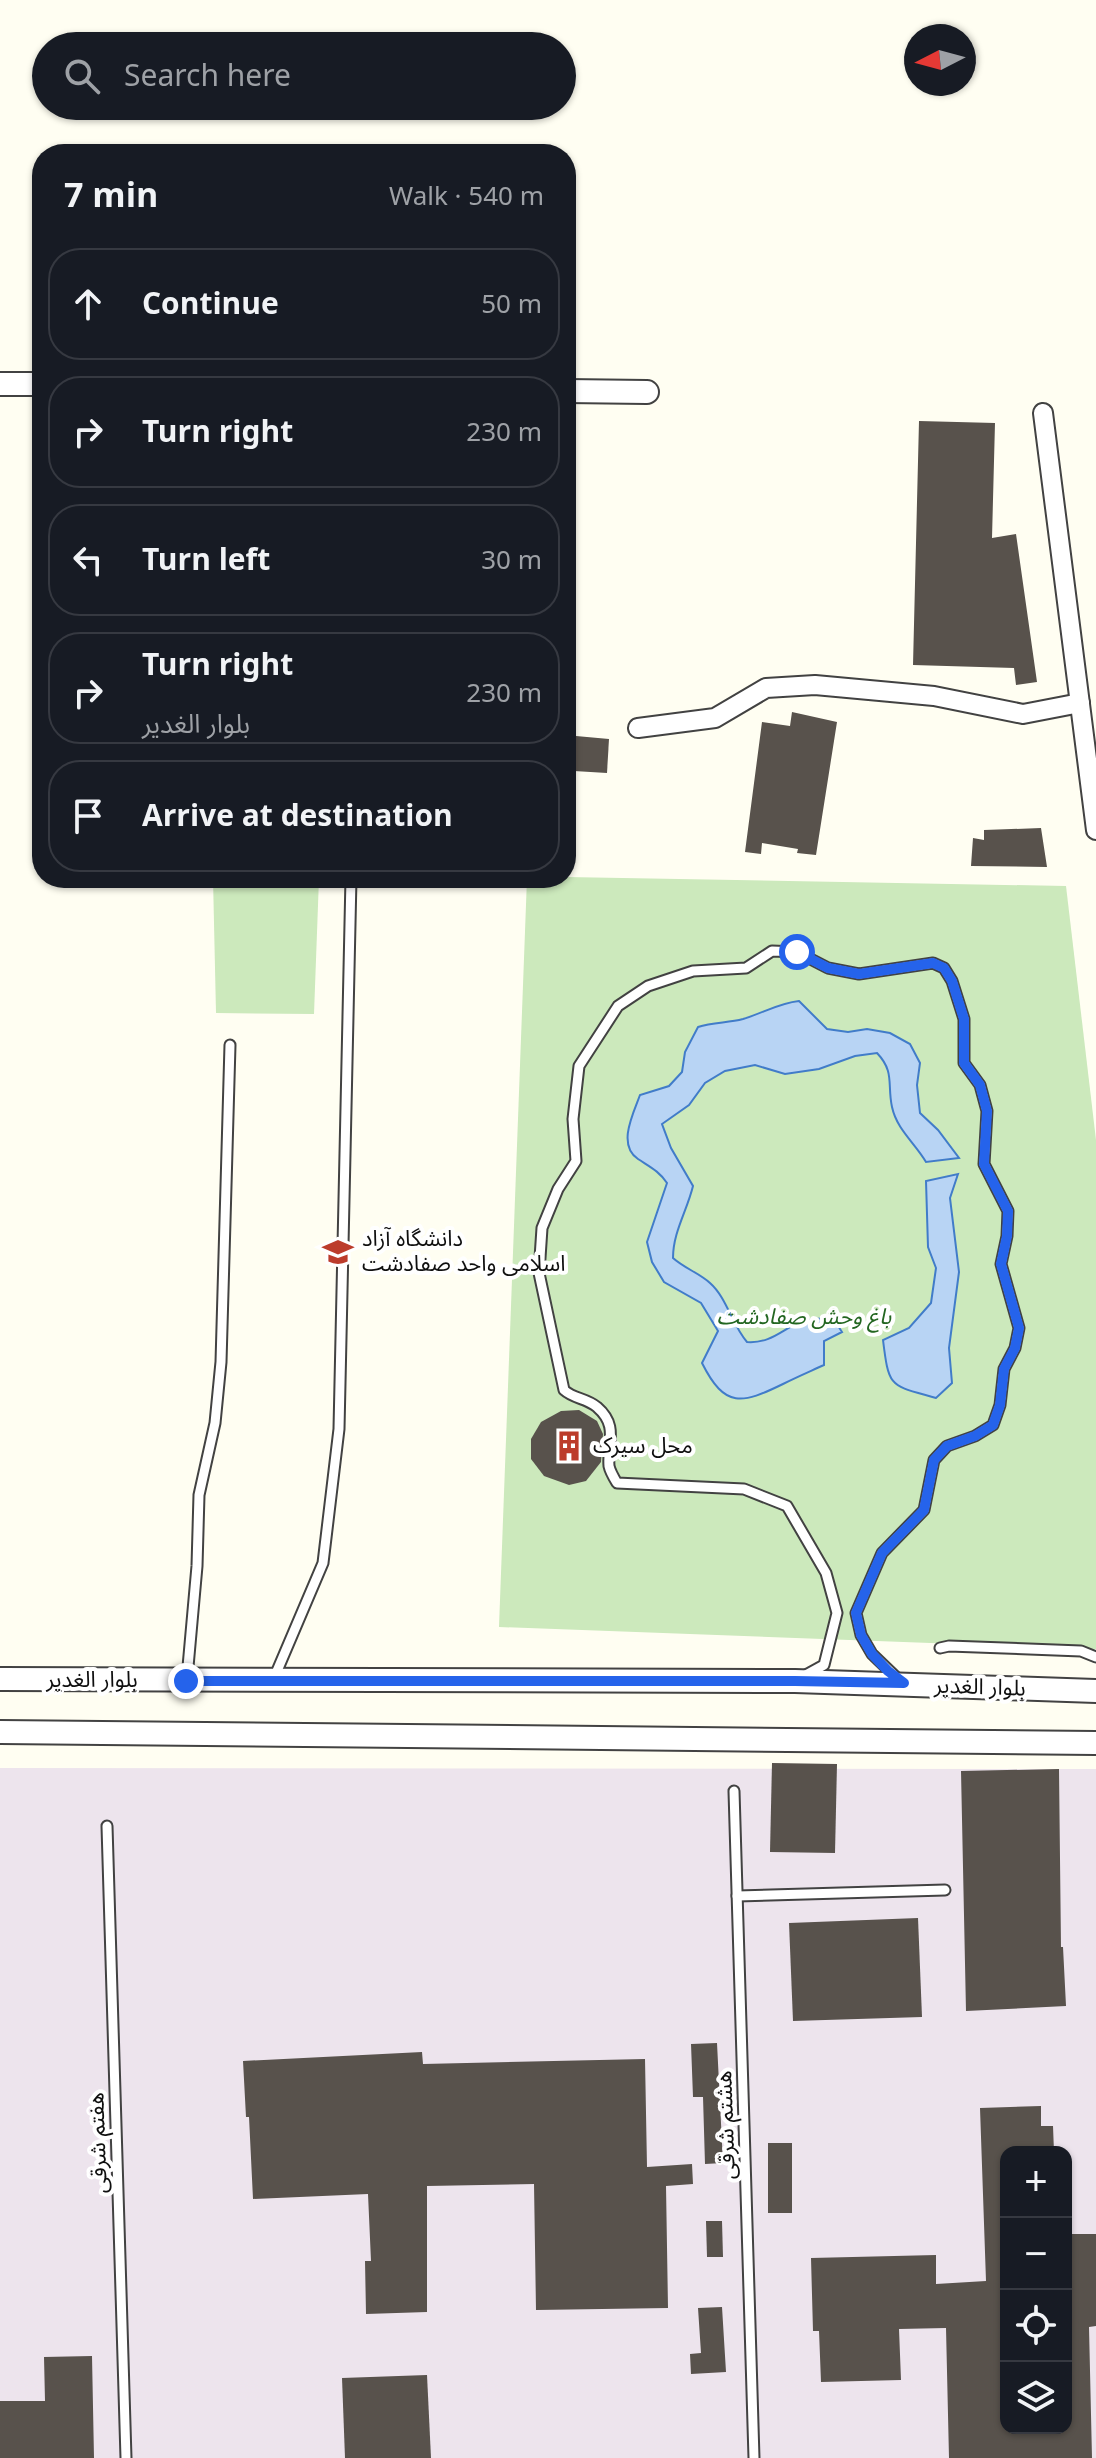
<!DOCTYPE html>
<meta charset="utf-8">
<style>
:root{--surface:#171b24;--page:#20242c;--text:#f1f3f6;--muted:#9ea1a6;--line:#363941}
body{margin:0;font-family:Georgia,"Noto Sans Arabic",serif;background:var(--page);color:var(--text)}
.controls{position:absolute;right:24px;bottom:24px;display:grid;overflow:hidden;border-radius:16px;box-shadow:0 2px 6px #0004}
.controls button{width:72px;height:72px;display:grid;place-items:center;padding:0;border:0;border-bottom:2px solid var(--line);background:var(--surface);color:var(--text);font:40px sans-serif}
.compass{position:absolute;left:904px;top:24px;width:72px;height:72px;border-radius:50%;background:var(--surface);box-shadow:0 2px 6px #0004;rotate:264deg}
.stop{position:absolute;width:24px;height:24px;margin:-18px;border:6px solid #2563eb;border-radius:50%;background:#fff}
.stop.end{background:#2563eb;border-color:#fff;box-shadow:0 2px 8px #0008}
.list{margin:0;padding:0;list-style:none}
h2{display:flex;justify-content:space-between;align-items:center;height:104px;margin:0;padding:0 32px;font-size:34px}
h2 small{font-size:26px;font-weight:400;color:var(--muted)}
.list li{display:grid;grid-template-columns:52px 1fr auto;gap:24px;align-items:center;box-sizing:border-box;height:112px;margin:0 16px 16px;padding:0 16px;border:2px solid var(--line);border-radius:32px}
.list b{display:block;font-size:30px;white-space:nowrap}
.list p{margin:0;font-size:26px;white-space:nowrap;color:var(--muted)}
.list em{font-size:26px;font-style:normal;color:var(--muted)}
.icon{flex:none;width:44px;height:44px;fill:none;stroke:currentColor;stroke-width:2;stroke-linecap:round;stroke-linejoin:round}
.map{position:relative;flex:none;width:1096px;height:2458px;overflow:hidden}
.search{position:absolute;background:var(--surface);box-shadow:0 2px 6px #0004;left:32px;top:32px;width:544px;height:88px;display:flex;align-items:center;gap:20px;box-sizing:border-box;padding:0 28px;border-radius:44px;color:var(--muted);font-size:30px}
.panel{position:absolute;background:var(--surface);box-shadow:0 2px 6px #0004;left:32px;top:144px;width:544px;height:744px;border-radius:32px}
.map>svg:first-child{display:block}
.industrial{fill:#ede4ed;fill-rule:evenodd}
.green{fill:#cce9bc}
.water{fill:#b8d4f4;stroke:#417cc9;stroke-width:2}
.building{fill:#58524c}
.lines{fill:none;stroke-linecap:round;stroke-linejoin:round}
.service-casing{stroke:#424242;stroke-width:13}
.minor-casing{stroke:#424242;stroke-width:22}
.tertiary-casing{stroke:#424242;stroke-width:26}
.service{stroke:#fff;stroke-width:9}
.minor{stroke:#fff;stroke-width:18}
.tertiary{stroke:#fff;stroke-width:22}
.route{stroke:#2563eb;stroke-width:10}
.labels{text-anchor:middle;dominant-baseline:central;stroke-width:8;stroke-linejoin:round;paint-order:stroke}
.poi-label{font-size:22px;fill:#0f0f0f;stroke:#fff;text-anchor:start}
.park-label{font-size:22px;font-style:italic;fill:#236621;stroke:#fff}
.street-label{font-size:22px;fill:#0f0f0f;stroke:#fff}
</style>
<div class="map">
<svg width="1096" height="2458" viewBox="0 0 1096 2458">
<rect width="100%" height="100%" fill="#fffef2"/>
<!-- industrial -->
<path class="industrial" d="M0,1768L1096,1769V2458H0ZM1006,2152H1066V2428H1006Z"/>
<!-- green -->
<g class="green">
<path d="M566,877L1066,886L1096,1140V1649L499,1627L527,878Z"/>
<path d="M213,878H319L314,1014L216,1013Z"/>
</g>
<!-- water -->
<g class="water">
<path d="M799,1001L827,1029L848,1032L867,1029L890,1033L910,1044L920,1063L917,1085L920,1113L938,1130L959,1158L926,1162C915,1143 897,1130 892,1107C887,1084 895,1072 877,1053L855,1056L819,1069L785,1074L755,1065L725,1071L705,1083L689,1105L662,1124L671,1148L693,1186C687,1211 673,1232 673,1258C684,1268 699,1273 710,1283C727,1298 732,1325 747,1342C774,1344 785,1325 807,1320C815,1318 825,1319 833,1318L842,1332L824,1341V1365C811,1371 797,1377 783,1384C742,1404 725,1409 702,1363L718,1331L701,1303L664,1282L652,1262L647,1242L667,1183C659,1171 650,1167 638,1159C617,1145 633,1114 640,1095L669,1086L682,1072L685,1052L698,1027C713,1022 728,1023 743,1019C763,1013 779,1003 799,1001Z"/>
<path d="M958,1174L950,1198L959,1272L949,1348L952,1383L936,1398C890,1385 889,1389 883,1340L909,1328L931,1303L936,1268L928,1247L926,1181Z"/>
</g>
<!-- building -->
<g class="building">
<path d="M919,421L995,423L992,538L1016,534L1037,682L1016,685L1014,668L913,665Z"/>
<path d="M792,712L837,722L816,855L797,853L798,849L762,843L761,854L745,852L762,722L790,726Z"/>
<path d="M576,736L609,739L607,773L574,771Z"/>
<path d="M1041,828L1047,867L971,866L973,838L984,840V830Z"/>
<path d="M579,1410L597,1421L603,1434L601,1462L586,1481L569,1485L544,1476L531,1459V1439L541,1422L561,1411Z"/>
<path d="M772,1763L837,1764L835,1853L770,1852Z"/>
<path d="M1059,1769L1061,1947H1063L1066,2006L966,2011L961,1771Z"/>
<path d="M918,1918L922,2017L793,2021L789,1923Z"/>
<path d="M717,2043L723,2163L705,2164L703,2097H693L691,2044Z"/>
<path d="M422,2052L423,2064L645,2059L647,2167L692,2164L693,2184L666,2186L668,2308L536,2310L534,2184L427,2186V2312L366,2314L365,2261H371L368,2194L253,2199L249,2117H246L243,2061Z"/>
<path d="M1041,2106V2126H1053L1054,2152H1006V2428H1066V2234H1096V2326L1089,2327L1092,2458H949L946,2328L899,2329L901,2380L821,2382L819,2331H813L811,2258L936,2255V2284L986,2281L980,2108Z"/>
<rect x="768" y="2143" width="24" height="70"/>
<path d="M706,2221H722L723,2257H707Z"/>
<path d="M722,2307L726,2372L691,2374L690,2354L701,2353L698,2308Z"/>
<path d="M92,2356L94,2458H0V2401H45L44,2357Z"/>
<path d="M427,2375L431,2458H345L342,2378Z"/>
</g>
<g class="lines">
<!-- service casing -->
<g class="service-casing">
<g id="service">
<path d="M940,1648L949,1646L1081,1651L1096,1657"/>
<path d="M804,1676L824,1665L837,1613L826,1573L787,1506L744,1489L617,1483C614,1478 610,1471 609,1466C607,1443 619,1426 597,1407C586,1398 574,1399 564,1390L539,1273L542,1228L558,1189L576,1161L573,1119L579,1066L618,1006L648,986L693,971L746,968L772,951L797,952L828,968L859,974L933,963L944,968L952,981L964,1019V1063L980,1085L987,1111L984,1164L1008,1211L1007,1236L1001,1264L1019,1328L1015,1348L1004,1369L1000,1405L993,1425L975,1436L947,1446L934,1460L924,1510L882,1553L856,1613L861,1635L872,1654L898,1679"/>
<path d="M187,1678L197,1566L199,1495L215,1423L221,1362L230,1045"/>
<path d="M274,1678L323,1563L339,1429L351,878"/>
<path d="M734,1791L754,2458"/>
<path d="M107,1826L126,2458"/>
<path d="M737,1896L945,1890"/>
</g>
</g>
<!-- minor casing -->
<g class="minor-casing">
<g id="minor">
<path d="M1043,413L1096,830"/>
<path d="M638,728L715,718L766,688L815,685L934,696L1023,714L1080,703"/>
</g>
</g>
<!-- tertiary casing -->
<g class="tertiary-casing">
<g id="tertiary">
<path d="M0,384H42"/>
<path d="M566,391L647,392"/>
<path d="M0,1679L795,1681L1096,1691"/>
<path d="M0,1732L1096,1743"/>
</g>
</g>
<!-- service -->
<use href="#service" class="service"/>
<!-- minor -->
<use href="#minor" class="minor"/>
<!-- tertiary -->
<use href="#tertiary" class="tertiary"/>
</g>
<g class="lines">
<!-- route -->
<path class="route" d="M186,1681H795L904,1683L888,1671L872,1654L861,1635L856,1613L882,1553L924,1510L934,1460L947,1446L975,1436L993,1425L1000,1405L1004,1369L1015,1348L1019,1328L1001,1264L1007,1236L1008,1211L984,1164L987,1111L980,1085L964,1063V1019L952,981L944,968L933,963L859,974L828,968L797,952"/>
</g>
<!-- icons -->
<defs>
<g id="university-bare" transform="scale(2.4)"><path d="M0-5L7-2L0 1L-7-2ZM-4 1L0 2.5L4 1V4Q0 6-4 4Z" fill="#bc3c2b" stroke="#fff" stroke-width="2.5" paint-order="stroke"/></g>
<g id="building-bare" transform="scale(2.4)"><path d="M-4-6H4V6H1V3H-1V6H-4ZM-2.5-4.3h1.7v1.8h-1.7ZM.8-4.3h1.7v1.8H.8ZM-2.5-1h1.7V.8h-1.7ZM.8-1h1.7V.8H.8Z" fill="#bc3c2b" stroke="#fff" stroke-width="2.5" paint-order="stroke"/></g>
</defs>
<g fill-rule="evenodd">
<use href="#university-bare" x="338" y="1252"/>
<use href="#building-bare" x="569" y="1446"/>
</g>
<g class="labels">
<!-- poi labels -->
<g class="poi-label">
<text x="362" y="1239">دانشگاه آزاد<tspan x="362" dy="25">اسلامی واحد صفادشت</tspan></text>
<text x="593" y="1446">محل سیرک</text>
</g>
<!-- park labels -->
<g class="park-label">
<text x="804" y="1317">باغ وحش صفادشت</text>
</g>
<!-- street labels -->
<g class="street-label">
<text x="92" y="1680">بلوار الغدیر</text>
<text transform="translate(980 1687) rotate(2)">بلوار الغدیر</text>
<text transform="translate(726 2125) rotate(-92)">هشتم شرقی</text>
<text transform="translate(98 2143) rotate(-92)">هفتم شرقی</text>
</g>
</g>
</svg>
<div class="controls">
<button>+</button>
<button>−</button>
<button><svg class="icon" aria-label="locate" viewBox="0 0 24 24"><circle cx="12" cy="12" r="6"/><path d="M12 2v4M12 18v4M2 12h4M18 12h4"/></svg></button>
<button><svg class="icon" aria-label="layers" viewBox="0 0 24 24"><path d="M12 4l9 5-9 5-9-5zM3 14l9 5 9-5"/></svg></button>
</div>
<svg class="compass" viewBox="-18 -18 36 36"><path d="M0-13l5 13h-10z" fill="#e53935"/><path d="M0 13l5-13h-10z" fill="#9ea1a6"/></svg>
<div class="stop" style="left:797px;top:952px"></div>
<div class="stop end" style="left:186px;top:1681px"></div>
<div class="search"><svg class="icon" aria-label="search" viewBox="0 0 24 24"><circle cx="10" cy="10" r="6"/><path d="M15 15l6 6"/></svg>Search here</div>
<section class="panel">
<h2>7 min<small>Walk · 540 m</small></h2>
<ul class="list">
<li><svg class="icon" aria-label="ahead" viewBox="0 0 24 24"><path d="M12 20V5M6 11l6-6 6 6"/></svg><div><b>Continue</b></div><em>50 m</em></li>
<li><svg class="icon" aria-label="right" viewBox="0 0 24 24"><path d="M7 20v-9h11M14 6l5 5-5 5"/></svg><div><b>Turn right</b></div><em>230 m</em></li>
<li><svg class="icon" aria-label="left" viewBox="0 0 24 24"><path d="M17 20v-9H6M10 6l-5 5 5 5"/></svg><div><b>Turn left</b></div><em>30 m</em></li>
<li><svg class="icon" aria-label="right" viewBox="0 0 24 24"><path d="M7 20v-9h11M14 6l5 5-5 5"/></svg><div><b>Turn right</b><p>بلوار الغدیر</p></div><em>230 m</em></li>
<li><svg class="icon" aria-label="arrive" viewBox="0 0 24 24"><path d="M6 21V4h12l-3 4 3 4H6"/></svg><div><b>Arrive at destination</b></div></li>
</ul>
</section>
</div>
